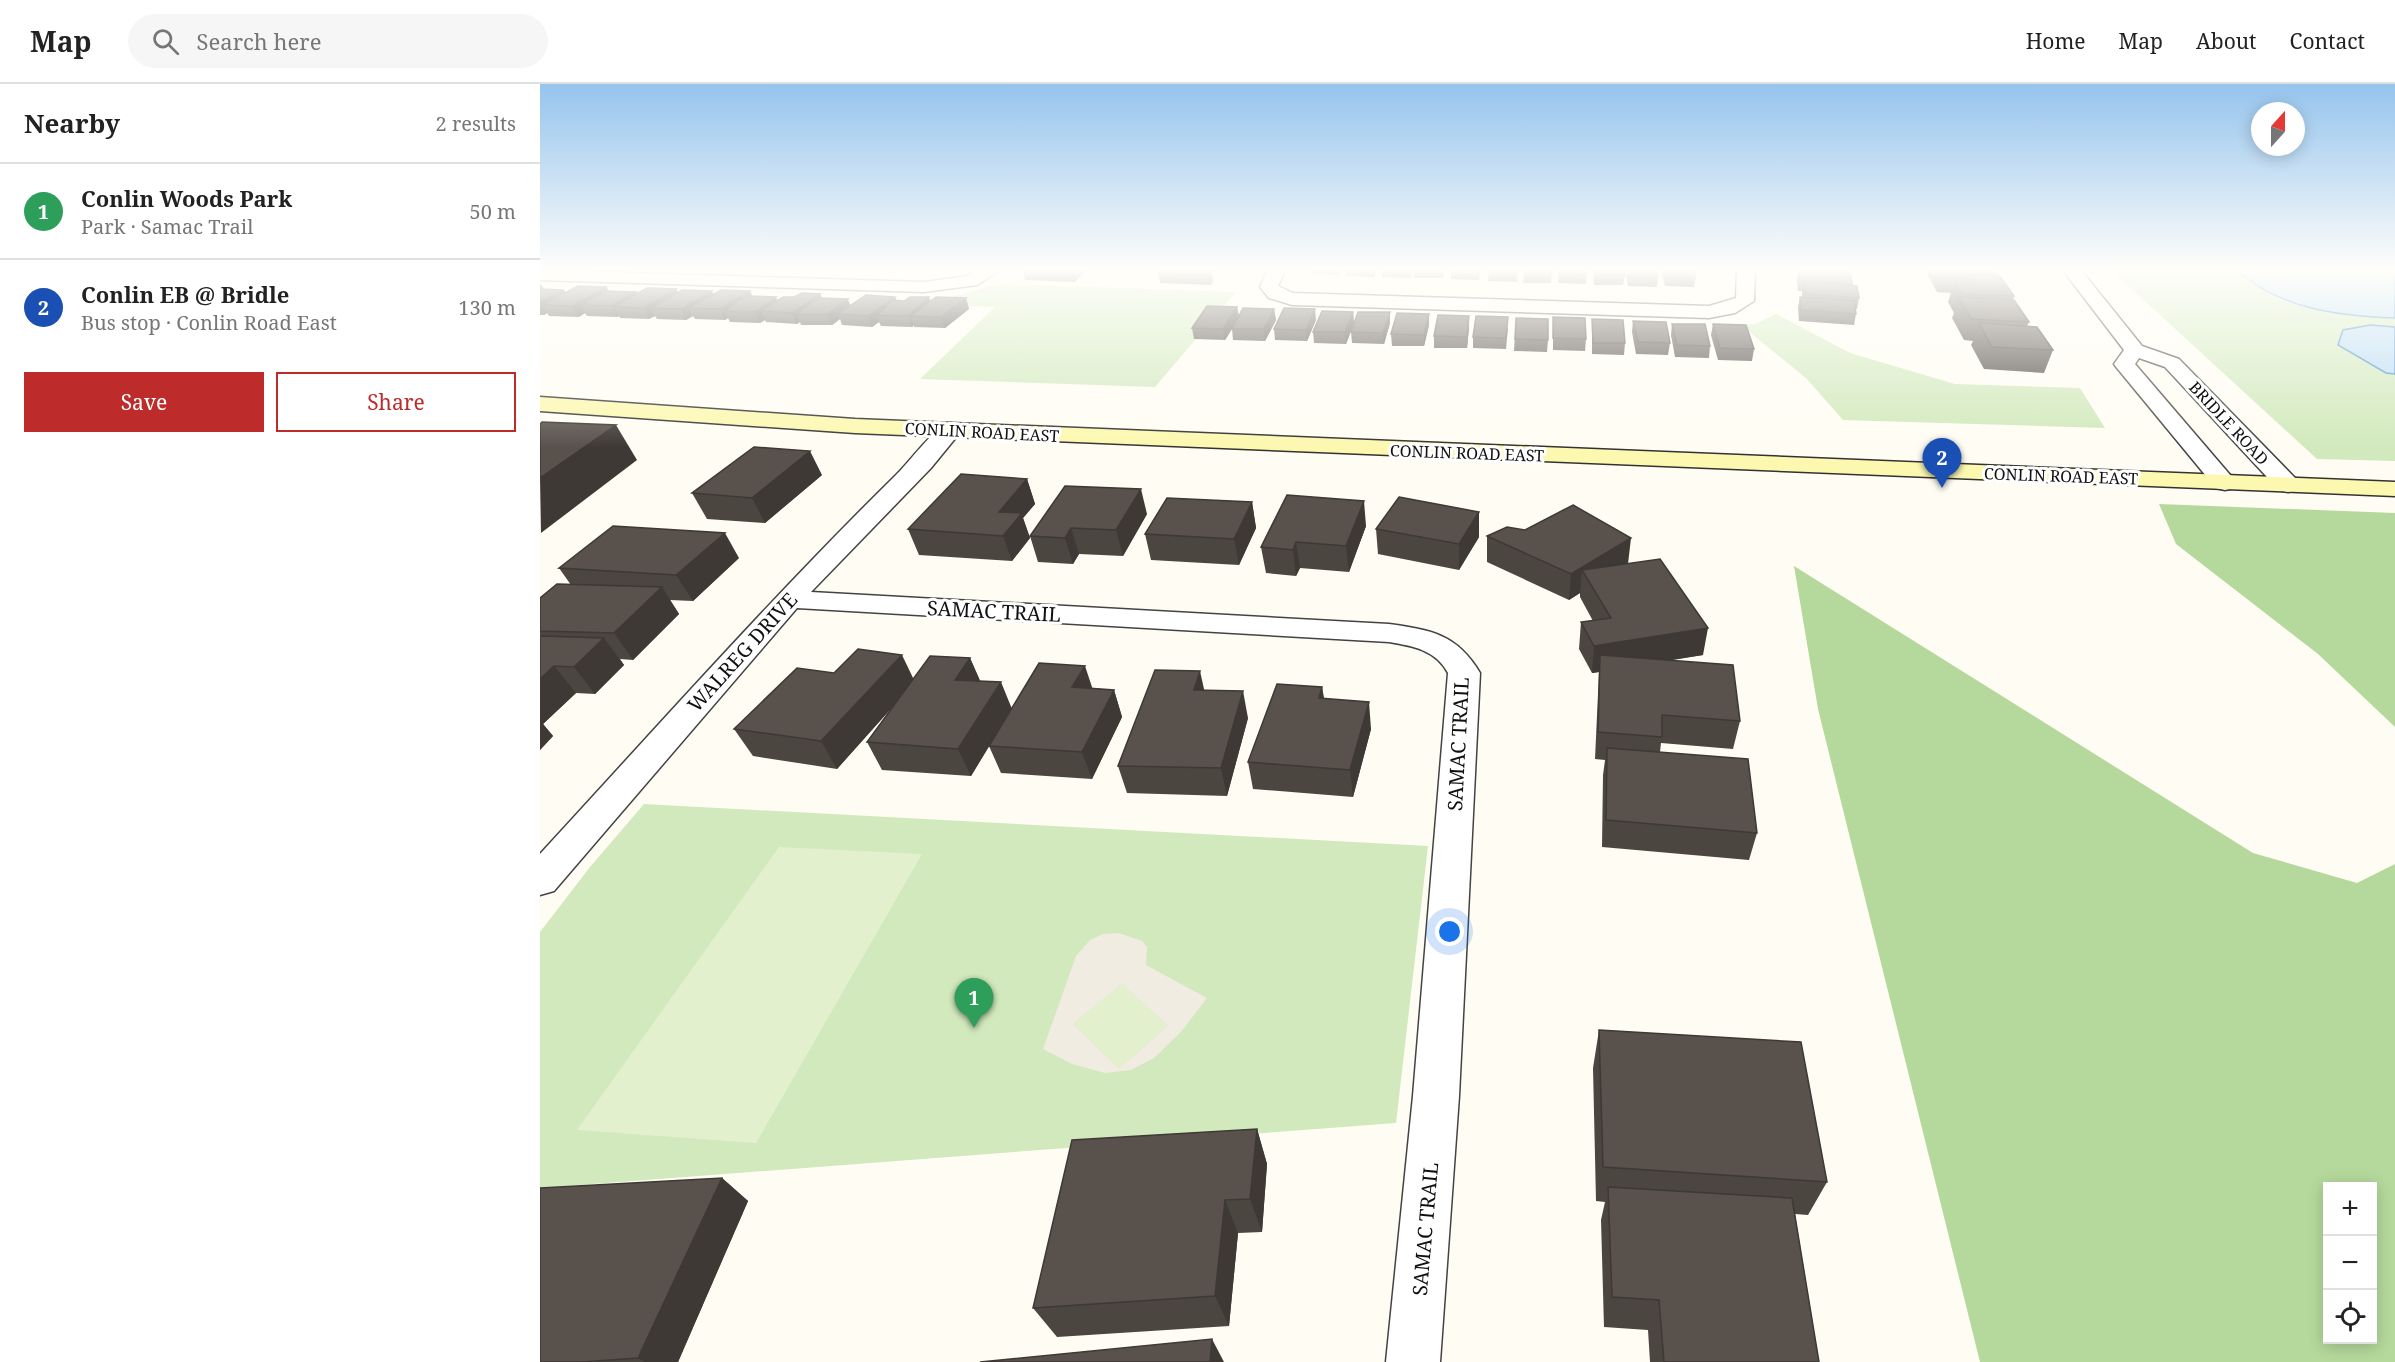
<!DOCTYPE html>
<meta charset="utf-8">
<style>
:root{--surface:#fff;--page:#f6f6f6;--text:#222;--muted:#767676;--line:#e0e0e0;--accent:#bd2b2b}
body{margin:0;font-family:"Noto Serif",serif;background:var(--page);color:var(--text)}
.controls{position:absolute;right:18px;bottom:18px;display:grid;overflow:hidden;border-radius:0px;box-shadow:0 3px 15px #0003}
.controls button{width:54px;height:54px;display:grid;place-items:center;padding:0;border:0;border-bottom:2px solid var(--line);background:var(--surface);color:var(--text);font:30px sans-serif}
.compass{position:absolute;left:1711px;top:18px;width:54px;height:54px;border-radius:50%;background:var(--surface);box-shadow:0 3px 15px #0003;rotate:21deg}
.you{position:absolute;left:910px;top:848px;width:21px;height:21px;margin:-15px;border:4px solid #fff;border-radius:50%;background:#1a73e8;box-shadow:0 0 0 9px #1a73e833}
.badge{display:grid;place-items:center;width:39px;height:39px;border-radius:50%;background:var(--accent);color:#fff;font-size:20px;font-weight:700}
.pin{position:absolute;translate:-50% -50px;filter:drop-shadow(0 2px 3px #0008)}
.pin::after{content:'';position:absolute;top:32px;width:21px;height:18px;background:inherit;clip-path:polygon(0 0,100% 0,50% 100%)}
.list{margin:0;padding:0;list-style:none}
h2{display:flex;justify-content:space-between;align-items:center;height:78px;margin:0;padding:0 24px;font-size:26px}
h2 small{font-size:20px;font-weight:400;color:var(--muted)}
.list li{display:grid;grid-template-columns:39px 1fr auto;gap:18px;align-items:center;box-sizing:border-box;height:96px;padding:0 24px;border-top:2px solid var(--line)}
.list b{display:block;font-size:22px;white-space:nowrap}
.list p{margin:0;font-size:20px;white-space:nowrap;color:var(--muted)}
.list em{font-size:20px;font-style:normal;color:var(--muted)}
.actions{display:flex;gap:12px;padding:18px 24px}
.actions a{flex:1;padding:14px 0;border:2px solid var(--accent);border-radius:0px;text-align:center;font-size:21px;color:var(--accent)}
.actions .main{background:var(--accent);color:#fff}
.icon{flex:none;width:33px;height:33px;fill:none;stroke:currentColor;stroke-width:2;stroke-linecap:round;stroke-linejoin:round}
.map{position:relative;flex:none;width:1855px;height:1278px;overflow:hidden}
header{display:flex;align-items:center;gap:36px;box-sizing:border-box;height:84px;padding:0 30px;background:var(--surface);border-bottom:2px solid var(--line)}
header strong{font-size:28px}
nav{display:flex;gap:33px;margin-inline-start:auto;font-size:21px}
.search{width:420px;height:54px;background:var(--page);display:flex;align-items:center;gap:15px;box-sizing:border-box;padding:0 21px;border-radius:33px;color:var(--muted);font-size:22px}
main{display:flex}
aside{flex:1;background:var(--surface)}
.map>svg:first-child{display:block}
.green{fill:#d1e9bc}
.forest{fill:#b5d99c;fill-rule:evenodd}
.pitch{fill:#e3f0ce}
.plaza{fill:#f0ece1;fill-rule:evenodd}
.water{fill:#b9dbf5;stroke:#428dca;stroke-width:1.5}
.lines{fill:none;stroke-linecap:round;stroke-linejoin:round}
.street-casing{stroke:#434343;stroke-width:3}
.secondary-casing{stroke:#323232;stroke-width:3}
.street{fill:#fff;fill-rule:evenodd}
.secondary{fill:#fcf8b0;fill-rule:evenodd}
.wall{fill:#4c4641}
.shaded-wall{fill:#3e3935}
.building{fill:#58514c;stroke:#3e3935;stroke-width:1.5}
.labels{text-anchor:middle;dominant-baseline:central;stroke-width:6;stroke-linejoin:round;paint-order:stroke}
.far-street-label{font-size:16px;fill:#101010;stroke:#fff}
.street-label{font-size:20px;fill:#101010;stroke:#fff}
</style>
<header>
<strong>Map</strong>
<div class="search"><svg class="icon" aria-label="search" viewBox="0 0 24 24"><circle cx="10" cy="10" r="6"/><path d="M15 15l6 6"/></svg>Search here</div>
<nav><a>Home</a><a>Map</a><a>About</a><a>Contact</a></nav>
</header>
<main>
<aside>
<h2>Nearby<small>2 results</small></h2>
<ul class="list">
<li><span class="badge" style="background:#2e9e5b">1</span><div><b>Conlin Woods Park</b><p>Park · Samac Trail</p></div><em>50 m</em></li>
<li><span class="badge" style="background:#1a4fb4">2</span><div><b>Conlin EB @ Bridle</b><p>Bus stop · Conlin Road East</p></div><em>130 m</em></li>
</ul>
<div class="actions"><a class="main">Save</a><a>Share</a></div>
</aside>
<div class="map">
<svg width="1855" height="1278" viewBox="0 0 1855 1278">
<rect width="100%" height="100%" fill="#fffdf3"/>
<!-- green -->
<g class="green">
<path d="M1570,185H1855V377L1777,375Z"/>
<path d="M458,200L696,208L615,303L380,295L455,223L406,221L414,212Z"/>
<path d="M1236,230L1310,269L1415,300L1540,304L1565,344L1303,336L1267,295L1201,241L1215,240Z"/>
<path d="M104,720L888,762L856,1039L0,1104V848L50,783Z"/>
</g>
<!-- forest -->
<g class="forest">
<path d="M1619,420L1855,429V643L1778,570L1636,460Z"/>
<path d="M1254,482L1713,769L1817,799L1855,780V1278H1440L1278,625ZM1788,1102H1832V1256H1788Z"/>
</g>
<!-- pitch -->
<g class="pitch">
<path d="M239,763L382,770L216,1059L37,1046Z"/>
<path d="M582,900L628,942L579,984L533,940Z"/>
</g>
<!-- plaza -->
<path class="plaza" d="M579,849L602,857L607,863L606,881L667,914L641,948L614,974L591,986L565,989L532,980L503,965L536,872L550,856L563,850ZM582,900L628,942L579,984L533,940Z"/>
<!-- water -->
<g class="water">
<path d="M1696,185H1855V234C1799,232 1738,225 1696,185Z"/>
<path d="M1830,241L1855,243V290L1846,289L1798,261L1803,246Z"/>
</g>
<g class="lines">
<!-- street casing -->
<g class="street-casing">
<g id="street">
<path d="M439,185H462L437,201L384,208L0,196V186L384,198L427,192Z"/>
<path d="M728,185H746L738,202L753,209L1169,222L1196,214L1197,185H1215L1214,217L1195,229L1169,234L752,221L729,214L720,203Z"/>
<path d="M1522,185H1540L1602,262L1639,275L1757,396L1760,401L1757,406L1748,408L1739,406L1625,283L1599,274L1595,280L1697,399L1694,404L1685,406L1676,404L1577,284L1574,280L1584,266Z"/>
<path d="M410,339L418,341L421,346L418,351L391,384L271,508L849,540C891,546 917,550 940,589L919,1012L900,1278H846L873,1012L908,589C896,566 873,562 849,558L257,524L14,807L0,811V770C117,643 232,513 355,392C369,379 394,343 410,339Z"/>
</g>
</g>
<!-- secondary casing -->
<g class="secondary-casing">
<path id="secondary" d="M0,313L315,335L1855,398V412L315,349L0,327Z"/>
</g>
<!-- street -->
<use href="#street" class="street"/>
<!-- secondary -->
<use href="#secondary" class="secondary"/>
</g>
<!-- wall -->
<g class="wall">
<path d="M482,185H546L545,187L535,198L485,196Z"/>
<path d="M621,185H679L677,188H671L673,197L671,201L620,199L618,189Z"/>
<path d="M771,185H802L800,191L771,190Z"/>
<path d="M805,185H837L834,193L806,192Z"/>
<path d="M842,185H873L871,194L842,193Z"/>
<path d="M874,185H905L903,194H874Z"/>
<path d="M911,185H941L939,196L911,195Z"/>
<path d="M949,185H978L977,198L948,197Z"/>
<path d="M984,185H1012L1011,199H983Z"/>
<path d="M1019,185L1047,190L1046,200L1018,199Z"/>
<path d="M1053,185H1084L1085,191L1083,201H1054Z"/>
<path d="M1085,185H1117L1118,192L1117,203L1088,202Z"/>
<path d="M1121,185H1154L1156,192L1154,203L1125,202Z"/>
<path d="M1259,185H1312L1311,191L1312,201L1319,214L1317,225H1316V230L1314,241L1259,237L1258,223L1260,213H1262V207H1258L1257,195Z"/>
<path d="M1388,185H1452L1456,190L1455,192L1474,212L1473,216L1489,238L1487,242L1513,266L1504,289L1444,285L1431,261L1433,257L1424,256L1412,234L1414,229L1408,218L1411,209L1397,208L1387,190Z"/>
<path d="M0,200H1L4,205L24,206L25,209L66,203L69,207L97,210L136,205L138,208L213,213L238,216L254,213L280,210L282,214L311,222L355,213L356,217H390L426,214L429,225L405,244L374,243V241L372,243L341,242L339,238L332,243L302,241L300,235L292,241H261L260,238L257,240L226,238L225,236L220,239L190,238L188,234L185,236L155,235L153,232L146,236L117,235L115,232L109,235L80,234L79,232L77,233L47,232L45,229L39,233L9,232L7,229L4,231H0Z"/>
<path d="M697,223L699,232L734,225L736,236L725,257L693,256L692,245L685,256L654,255L652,244Z"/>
<path d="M813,228L814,239L806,260L774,259L773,248Z"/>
<path d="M889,230V241L884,262H852L851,250Z"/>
<path d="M929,232V243L927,264H894V252Z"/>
<path d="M1013,233L1046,255L1045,267L1013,266Z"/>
<path d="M976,234L1008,256L1007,268L974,267Z"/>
<path d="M1052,235L1085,259L1084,271L1052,270Z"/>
<path d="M776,236L767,257L735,256L734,245Z"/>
<path d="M1093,237L1130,259L1128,271L1096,270L1092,248Z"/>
<path d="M850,239L844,260L812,259L811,248Z"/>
<path d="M1132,240L1170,262L1169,274L1135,273L1131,251Z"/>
<path d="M1173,240L1214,265L1212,277L1178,276L1171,251Z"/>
<path d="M968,244L966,265L933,264V253Z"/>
<path d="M282,391L225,439L167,435L152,409Z"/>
<path d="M487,395L495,420L483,434L490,454L472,477L379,471L368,445Z"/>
<path d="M712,418L716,444L699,481L611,476L605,450Z"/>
<path d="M939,428V453L919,486L838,470L836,445Z"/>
<path d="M607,430L583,472L539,470L533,480L498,478L490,452Z"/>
<path d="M826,442L809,488L760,484L756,492L726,489L721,463Z"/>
<path d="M947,452L1088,480L1163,571L1129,576L1200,637L1193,665L1121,659L1120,668L1217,749L1209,776L1062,763L1063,691L1065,676L1055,675L1059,588L1052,589L1039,565L1041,538L1053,537L1040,513V509L1029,516L947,478Z"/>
<path d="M199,474L153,517L130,516L139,530L93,576L80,575L84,581L55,610L36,609L3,640L13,652L0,666V514L31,501L19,484Z"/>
<path d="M430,574L440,597L472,624L552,604L574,606L582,633L552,695L461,689L449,662L431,692L342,686L327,658L354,621L297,685L213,672L194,645L294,589L373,595Z"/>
<path d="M782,603L784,614L831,645L813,713L713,705L708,678Z"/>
<path d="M665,606L708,634L687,712L587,709L578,682Z"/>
<path d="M1059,946L1287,1098L1268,1131L1255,1130L1279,1278H1110L1108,1246L1064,1243L1061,1136L1065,1118L1056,1117L1053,984Z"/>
<path d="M717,1045L727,1080L722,1148L698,1149L689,1242L517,1253L493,1224Z"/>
<path d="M182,1094L208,1117L138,1278H0Z"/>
</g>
<!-- shaded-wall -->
<g class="shaded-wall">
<path d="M534,185H545V187L535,198L532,187Z"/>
<path d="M834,185H837L834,193Z"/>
<path d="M871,185H873L871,194Z"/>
<path d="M671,187L673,197L671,201L669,191Z"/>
<path d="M0,200H1L7,210L0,214Z"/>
<path d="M66,203L72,214L41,221L45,229L39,233L32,222Z"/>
<path d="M136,205L141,216L111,224L115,232L109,235L104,224Z"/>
<path d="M24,206L30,217L2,221L7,229L4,231L0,225V218Z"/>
<path d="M172,207L177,217L149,224L153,232L146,236L141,225Z"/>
<path d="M210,207L215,217L185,227L188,234L185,236L180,225Z"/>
<path d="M96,208L101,219L74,223L79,232L77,233L71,222Z"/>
<path d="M280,210L284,220L256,230L260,238L257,240L252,229Z"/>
<path d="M236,213L241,224L221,227L225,236L220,239L215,228Z"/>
<path d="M355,213L359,224L337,231L339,238L332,243L328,232Z"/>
<path d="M389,213L393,224L370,232L374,241L372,243L368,232Z"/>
<path d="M426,214L429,225L405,244L401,233Z"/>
<path d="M308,215L312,226L298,230L300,235L292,241L287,230Z"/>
<path d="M697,223L699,234L685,256L683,245Z"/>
<path d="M734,225L736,236L725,257L724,245Z"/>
<path d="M775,225L776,236L767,257L766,246Z"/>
<path d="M813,228L814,239L806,260L805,248Z"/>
<path d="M850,228V239L844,260L843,249Z"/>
<path d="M889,230V241L884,262V251Z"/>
<path d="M929,232V243L927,264V253Z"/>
<path d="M76,341L97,376L1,449L0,394Z"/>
<path d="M270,367L282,391L225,439L212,414Z"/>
<path d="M487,395L495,420L483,434L490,454L472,477L463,452L459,428Z"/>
<path d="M601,405L607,430L583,472L576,446Z"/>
<path d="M824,417L826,442L809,488L806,462Z"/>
<path d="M712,418L716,444L699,481L694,455Z"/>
<path d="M939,428V453L919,486V460Z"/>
<path d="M531,444L539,470L533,480L525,454Z"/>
<path d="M185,449L199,474L153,517L136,491Z"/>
<path d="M1091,454L1088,480L1042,486L1040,509L1029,516L1031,490Z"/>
<path d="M756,458L760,484L756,492L753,466Z"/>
<path d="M122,503L139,530L93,576L74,549Z"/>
<path d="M1168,544L1163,571L1060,588V571L1059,588L1052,589L1054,562Z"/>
<path d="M64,554L84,581L55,610L34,583Z"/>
<path d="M362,571L375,598L297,685L281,657Z"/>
<path d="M430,574L442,601L415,596Z"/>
<path d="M14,582L36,609L3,640L13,652L0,666V595Z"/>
<path d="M545,582L554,609L532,603Z"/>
<path d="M660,587L666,614L654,606Z"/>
<path d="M461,598L472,625L431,692L418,665Z"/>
<path d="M782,603L786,630L779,614Z"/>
<path d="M574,606L582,633L552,695L542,668Z"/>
<path d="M703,607L708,634L687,712L681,684Z"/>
<path d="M829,618L831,645L813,713L810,686Z"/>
<path d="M717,1045L727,1080L722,1148L710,1115Z"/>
<path d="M182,1094L208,1117L138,1278H105L98,1274Z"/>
<path d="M685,1116L698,1149L689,1242L675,1212Z"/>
<path d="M672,1255L684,1278H670Z"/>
</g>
<!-- building -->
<g class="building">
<path d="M483,185H534L532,187Z"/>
<path d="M621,185H661V186L671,187L669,191L618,189Z"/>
<path d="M949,185H978V187H948Z"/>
<path d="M984,185H1012V189L984,188Z"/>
<path d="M1019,185H1047V190L1019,189Z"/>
<path d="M1055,185H1084L1085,191L1055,190Z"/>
<path d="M1088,185H1117L1118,192H1089Z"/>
<path d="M1125,185H1154L1156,192H1126Z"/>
<path d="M1259,185L1310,188L1312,200L1260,196Z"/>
<path d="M1402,185H1452L1456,190L1403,188Z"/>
<path d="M1430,191L1460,192L1474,212L1422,210L1415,197L1434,198Z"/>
<path d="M1264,198L1317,202L1319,214L1266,210Z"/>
<path d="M38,202L66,203L32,222L2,221Z"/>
<path d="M107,204L136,205L104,224L74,223Z"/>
<path d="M0,205L24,206L0,218Z"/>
<path d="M142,206L172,207L141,225L111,224Z"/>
<path d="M181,206L210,207L180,225L149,224Z"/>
<path d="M65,207L96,208L71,222L41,221Z"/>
<path d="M262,209L280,210L252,229L221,227L243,213H254Z"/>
<path d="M326,211L355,213L328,232L298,230Z"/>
<path d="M206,212L236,213L215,228L185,227Z"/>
<path d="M370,213H389L368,232L337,231L353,216L364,217Z"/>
<path d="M396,213L426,214L401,233L370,232Z"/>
<path d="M1260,213L1314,217L1316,230L1261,226Z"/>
<path d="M1419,213L1474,216L1489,238L1431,235Z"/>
<path d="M278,214L308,215L287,230H256Z"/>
<path d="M667,222L697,223L683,245L652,244Z"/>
<path d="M703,224L734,225L724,245H692Z"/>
<path d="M744,224L775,225L766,246L734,245Z"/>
<path d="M782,227L813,228L805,248H773Z"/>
<path d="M818,228H850L843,249L811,248Z"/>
<path d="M857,229L889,230L884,251L851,250Z"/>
<path d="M898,231L929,232L927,253L894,252Z"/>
<path d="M936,232L968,233L966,254L933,253Z"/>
<path d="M1013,233L1045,234L1046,255L1013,254Z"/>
<path d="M976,234L1008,235V256L975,255Z"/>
<path d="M1052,235L1083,236L1085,259H1053Z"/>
<path d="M1093,237L1126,238L1130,259L1098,258Z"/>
<path d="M1439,239L1497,243L1513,266L1452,263Z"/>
<path d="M1132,240H1165L1170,262L1137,261Z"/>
<path d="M1173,240L1206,241L1214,265L1180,264Z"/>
<path d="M2,338L76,341L0,394V340Z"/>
<path d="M214,363L270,367L212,414L152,409Z"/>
<path d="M421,390L487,395L459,428L482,429L463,452L368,445Z"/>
<path d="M525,402L601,405L576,446L531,444L525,454L490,452Z"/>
<path d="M747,411L824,417L806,462L756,458L753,466L721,463Z"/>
<path d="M859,413L939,428L919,460L836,445Z"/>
<path d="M627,414L712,418L694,455L605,450Z"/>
<path d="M1033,421L1091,454L1031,490L947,452L967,443L985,446Z"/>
<path d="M73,442L185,449L136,491L19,484Z"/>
<path d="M1120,475L1168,544L1054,562L1041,538L1071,534L1042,486Z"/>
<path d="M17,500L122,503L74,549L0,547V514Z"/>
<path d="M0,552L64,554L34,583L14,582L0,595Z"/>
<path d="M318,565L362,571L281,657L194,645L257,584L294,589Z"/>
<path d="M1060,571L1193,581L1200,637L1122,631V653L1058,648Z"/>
<path d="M390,572L430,574L415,596L461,598L418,665L327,658Z"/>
<path d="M499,579L545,582L532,603L574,606L542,668L449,662Z"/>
<path d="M615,586L660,587L654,606L703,607L681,684L578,682Z"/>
<path d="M737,600L782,603L779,614L829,618L810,686L708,678Z"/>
<path d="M1067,664L1208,675L1217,749L1066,736Z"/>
<path d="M1059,946L1261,958L1287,1098L1063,1083Z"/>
<path d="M717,1045L710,1115L685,1116L675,1212L493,1224L532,1056Z"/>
<path d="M182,1094L98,1274L42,1278H0V1104Z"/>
<path d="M1068,1103L1252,1114L1279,1278H1124L1119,1216L1072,1213Z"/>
<path d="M672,1255L670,1278H440Z"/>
</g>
<!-- sky -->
<linearGradient id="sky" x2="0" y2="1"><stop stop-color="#95c4ed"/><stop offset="0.51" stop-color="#fffefa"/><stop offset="1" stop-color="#fffefa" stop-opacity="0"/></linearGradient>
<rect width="1855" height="364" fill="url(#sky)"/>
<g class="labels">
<!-- far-street labels -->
<g class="far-street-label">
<text transform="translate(1689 339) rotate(47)">BRIDLE ROAD</text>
<text transform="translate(442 348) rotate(3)">CONLIN ROAD EAST</text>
<text transform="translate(927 369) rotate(2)">CONLIN ROAD EAST</text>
<text transform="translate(1521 392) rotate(2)">CONLIN ROAD EAST</text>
</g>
<!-- street labels -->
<g class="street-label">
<text transform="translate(454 527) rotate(3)">SAMAC TRAIL</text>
<text transform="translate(202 568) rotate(-48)">WALREG DRIVE</text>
<text transform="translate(918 660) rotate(-87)">SAMAC TRAIL</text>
<text transform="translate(885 1145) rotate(-85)">SAMAC TRAIL</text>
</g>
</g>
</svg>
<div class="controls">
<button>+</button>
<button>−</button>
<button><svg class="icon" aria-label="locate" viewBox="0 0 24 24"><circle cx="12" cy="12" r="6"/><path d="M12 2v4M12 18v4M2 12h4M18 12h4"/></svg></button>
</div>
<svg class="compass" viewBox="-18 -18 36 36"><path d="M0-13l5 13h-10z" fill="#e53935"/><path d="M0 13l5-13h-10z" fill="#767676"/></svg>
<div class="you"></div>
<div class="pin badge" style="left:434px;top:944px;background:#2e9e5b">1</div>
<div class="pin badge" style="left:1402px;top:404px;background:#1a4fb4">2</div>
</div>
</main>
